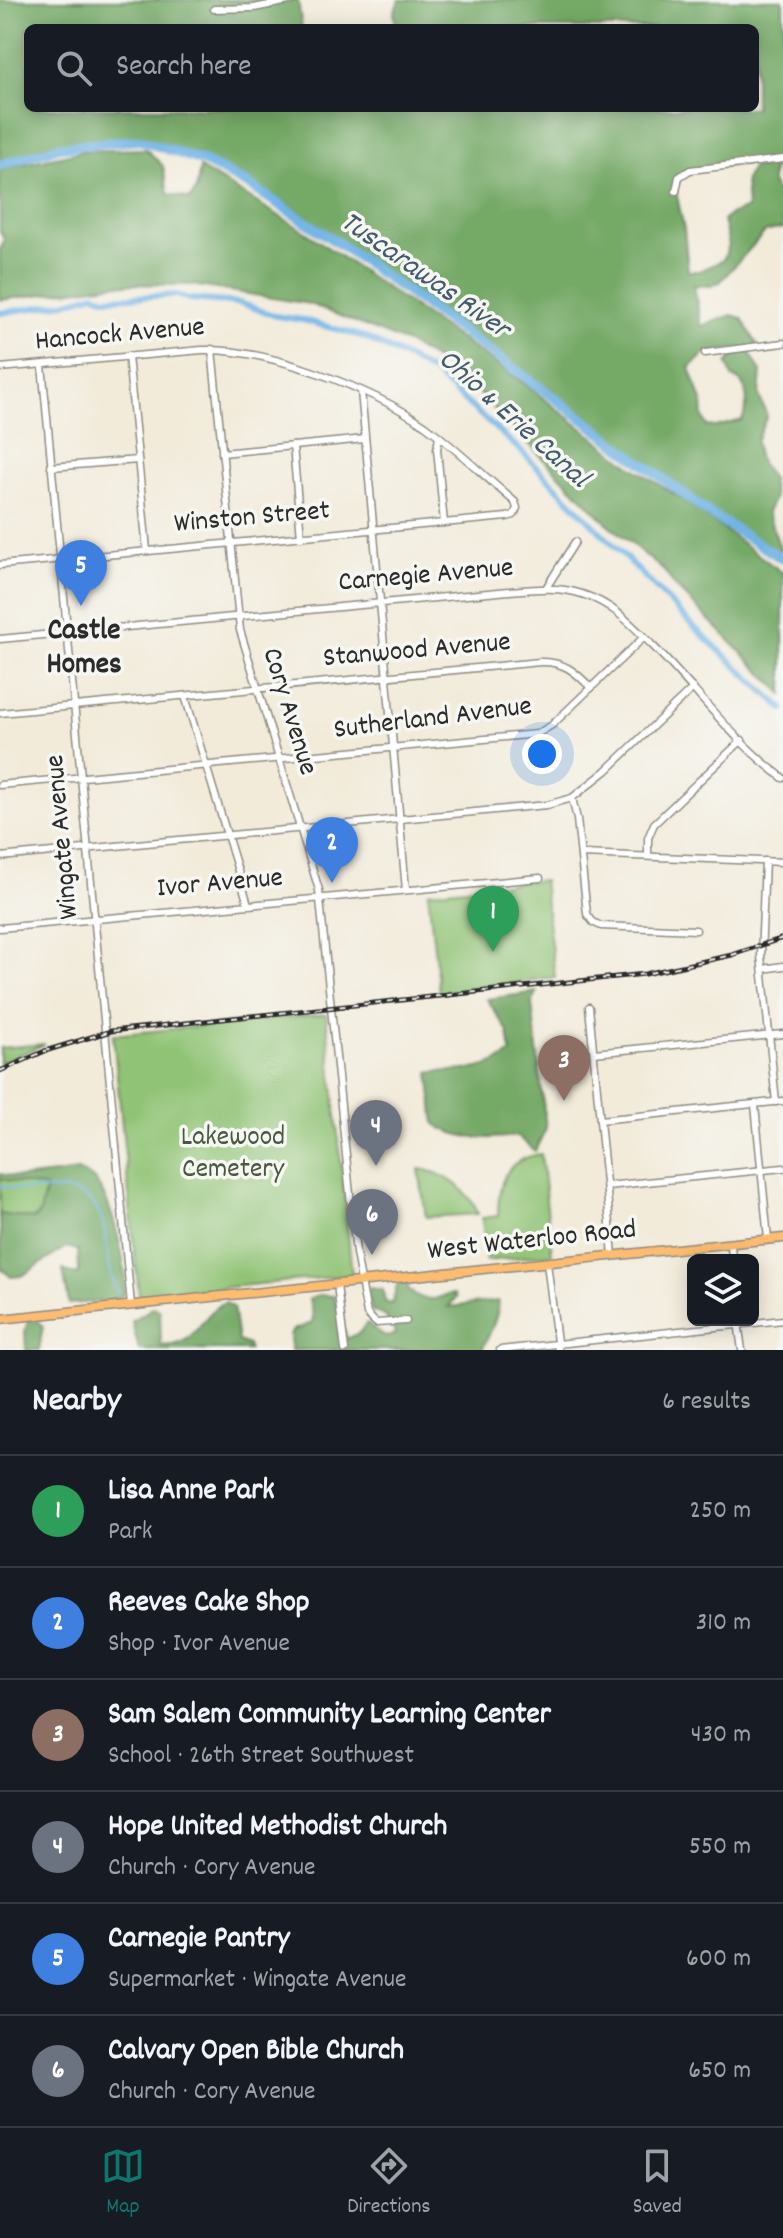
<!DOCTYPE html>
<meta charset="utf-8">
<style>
:root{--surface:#171b24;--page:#242831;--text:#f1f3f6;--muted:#9ea1a6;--line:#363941;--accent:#0f766e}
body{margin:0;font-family:Dekko,sans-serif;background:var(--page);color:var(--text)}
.controls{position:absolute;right:24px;bottom:24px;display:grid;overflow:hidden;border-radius:12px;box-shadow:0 4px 20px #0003}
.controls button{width:72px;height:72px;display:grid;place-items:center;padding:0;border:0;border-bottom:2px solid var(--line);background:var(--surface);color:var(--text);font:40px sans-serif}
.you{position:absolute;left:542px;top:754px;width:28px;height:28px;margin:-20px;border:6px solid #fff;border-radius:50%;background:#1a73e8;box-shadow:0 0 0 12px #1a73e833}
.badge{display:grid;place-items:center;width:52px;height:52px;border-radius:50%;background:var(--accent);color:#fff;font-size:26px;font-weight:700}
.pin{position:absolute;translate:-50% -66px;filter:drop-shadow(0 2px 4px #0008)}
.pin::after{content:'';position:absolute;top:42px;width:28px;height:24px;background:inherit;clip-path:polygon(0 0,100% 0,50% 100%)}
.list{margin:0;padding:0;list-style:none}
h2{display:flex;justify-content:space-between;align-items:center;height:104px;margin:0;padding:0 32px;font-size:34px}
h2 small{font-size:26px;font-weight:400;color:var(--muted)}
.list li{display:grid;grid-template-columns:52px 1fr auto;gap:24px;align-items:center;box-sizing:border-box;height:112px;padding:0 32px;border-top:2px solid var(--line)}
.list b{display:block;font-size:30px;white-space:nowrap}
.list p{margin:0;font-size:26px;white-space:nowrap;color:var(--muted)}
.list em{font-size:26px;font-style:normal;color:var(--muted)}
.icon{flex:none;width:44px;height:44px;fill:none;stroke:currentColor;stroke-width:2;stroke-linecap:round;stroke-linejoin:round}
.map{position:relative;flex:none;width:783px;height:1350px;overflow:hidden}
.search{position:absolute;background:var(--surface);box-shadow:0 4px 20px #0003;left:24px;right:24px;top:24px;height:88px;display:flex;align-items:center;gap:20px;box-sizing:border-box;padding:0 28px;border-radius:12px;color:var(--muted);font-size:30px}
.sheet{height:776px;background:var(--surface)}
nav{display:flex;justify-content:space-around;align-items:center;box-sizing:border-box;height:112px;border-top:2px solid var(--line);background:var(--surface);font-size:22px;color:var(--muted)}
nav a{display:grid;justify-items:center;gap:4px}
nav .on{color:var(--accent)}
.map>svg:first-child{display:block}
.green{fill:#90c374;stroke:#5e7750;stroke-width:2}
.forest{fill:#74a966;stroke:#506a48;stroke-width:2}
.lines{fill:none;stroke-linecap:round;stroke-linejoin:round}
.stream{stroke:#71b4e6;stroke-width:2}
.canal{stroke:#71b4e6;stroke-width:6}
.river{stroke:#71b4e6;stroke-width:10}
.minor-casing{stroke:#8e8b82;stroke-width:9}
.major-casing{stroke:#8e8b82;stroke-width:11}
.minor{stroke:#fff;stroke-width:6}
.major{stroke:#fdbc6f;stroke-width:8}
.rail-casing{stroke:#2b2b2b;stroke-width:5}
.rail{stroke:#f6f6f2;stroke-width:2;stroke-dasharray:6;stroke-linecap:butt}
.labels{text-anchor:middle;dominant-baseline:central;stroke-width:7;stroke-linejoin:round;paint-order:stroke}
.street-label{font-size:28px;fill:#2b2b2b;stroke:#f6f6f2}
.park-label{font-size:28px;fill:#495941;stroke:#f6f6f2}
.water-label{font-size:30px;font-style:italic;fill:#445b6c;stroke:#f6f6f2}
.neighbourhood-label{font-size:30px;font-weight:bold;fill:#2b2b2b;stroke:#f6f6f2}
</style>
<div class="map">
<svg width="783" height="1350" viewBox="0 0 783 1350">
<rect width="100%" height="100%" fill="#f6f6f2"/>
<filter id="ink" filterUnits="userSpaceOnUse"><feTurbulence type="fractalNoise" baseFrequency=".0125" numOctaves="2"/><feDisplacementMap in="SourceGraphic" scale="16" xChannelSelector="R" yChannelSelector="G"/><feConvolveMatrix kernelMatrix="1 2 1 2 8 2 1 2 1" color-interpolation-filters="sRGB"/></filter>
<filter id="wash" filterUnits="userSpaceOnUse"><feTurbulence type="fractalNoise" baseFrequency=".006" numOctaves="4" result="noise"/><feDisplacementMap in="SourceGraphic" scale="32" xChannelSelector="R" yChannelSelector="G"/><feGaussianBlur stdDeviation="1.8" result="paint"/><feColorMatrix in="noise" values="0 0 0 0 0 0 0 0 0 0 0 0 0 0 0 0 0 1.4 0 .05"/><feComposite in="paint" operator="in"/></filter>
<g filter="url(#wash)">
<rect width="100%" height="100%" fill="#f2ebda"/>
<!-- green -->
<g class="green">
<path d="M543,880L555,977L439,993L428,892Z"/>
<path d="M326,1014L352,1275L139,1296L113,1035Z"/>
<path d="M45,1044L0,1063V1048Z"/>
<path d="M541,1154L552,1254L486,1261L482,1218L498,1216C498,1183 504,1159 541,1154Z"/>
<path d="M419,1169C444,1171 470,1191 478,1214L426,1217Z"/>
<path d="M0,1179L46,1187L40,1213L34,1219L0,1214Z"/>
</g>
<!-- forest -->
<g class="forest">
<path d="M0,0H298L302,28H28V108H755V28H396L394,13L399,0H783V159L690,170L679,178L676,191L684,229L688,271H700L723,260L729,245L723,221L729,215L747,208L745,180L753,167H774L771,180L783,209V228L765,232L720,282L711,286L694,285L701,326L732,315L742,318L758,346L705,353L690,368L702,401L703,417L707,426L716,427L742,420C749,404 750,383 732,377L727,363L737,352L749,351L761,372L759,395L767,416L756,441L758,458L771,478L774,498L767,512L781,550L772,555L341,245L250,185L205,162L140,141L59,147L0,165Z"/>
<path d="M146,149L163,166L168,194L190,199L196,190L200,168L301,229L525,384L632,467L688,503L783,573V694L675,586L664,571L606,522L460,374L407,343L310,304L192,285L117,284L0,300V250L4,240L0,230V169L83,151Z"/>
<path d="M537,992L532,1004L546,1128L535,1151L517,1136C491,1139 458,1141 435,1124L429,1072C458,1071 488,1072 511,1053L508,1032L487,999Z"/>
<path d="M79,1171C85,1174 91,1176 95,1181C112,1201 130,1271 123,1295L109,1301L69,1304L63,1270L77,1275L79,1273L78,1250L67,1247L22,1276L11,1277L2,1269L0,1214L34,1219L40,1213L46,1188L0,1179V1174L21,1178Z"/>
<path d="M401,1283H407L409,1291C437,1308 432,1295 454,1294L456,1298L448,1307L498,1301C501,1312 487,1339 482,1350H291L290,1335L293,1330L312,1323L313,1316L309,1299L318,1295L334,1296L347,1339L359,1333L367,1323L384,1336H393L395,1332L385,1316L372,1311L367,1293L370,1288L383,1290L385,1302L392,1304L397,1285Z"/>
<path d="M225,1302L233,1307L238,1341L248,1345L249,1350H139L132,1321L154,1307L160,1311L161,1345C196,1350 201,1312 225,1302Z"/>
<path d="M28,1320L38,1321L43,1326L39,1350H26L25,1332Z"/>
</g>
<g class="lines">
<!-- stream -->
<path class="stream" d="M0,1185C25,1195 49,1185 74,1192C118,1204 100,1261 118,1293"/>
<!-- canal -->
<path class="canal" d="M0,313L65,303L95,294L106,298L177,295L189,299L240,303L276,316L303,320L364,337L407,358L432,372L520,450L695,628L783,709"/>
<!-- river -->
<path class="river" d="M0,165L59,147L140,140L205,162L249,185L341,245L556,399L713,516L783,559"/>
</g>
</g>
<g filter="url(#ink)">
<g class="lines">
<!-- minor casing -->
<g class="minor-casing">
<g id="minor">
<path d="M214,9L254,8L294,0"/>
<path d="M676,191L679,177L690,170L783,159"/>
<path d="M212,349L240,630L319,890L356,1253L367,1314L376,1323L406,1321"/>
<path d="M705,353L783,343"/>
<path d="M128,356L147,550"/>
<path d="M42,365L131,1305"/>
<path d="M0,368L202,350C267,348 373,389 426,426C457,449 485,477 515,502L517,508L514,515L507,517L0,565"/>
<path d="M361,391L406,890"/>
<path d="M439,437L437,449L444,523"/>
<path d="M293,446L301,537"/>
<path d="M222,453L365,439"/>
<path d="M51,467L138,460"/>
<path d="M546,588L575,542"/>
<path d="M0,639L509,591C534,589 558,586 582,594C614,604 632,625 654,647C697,690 734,742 783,778"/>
<path d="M185,696L248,904"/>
<path d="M0,713L540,662C563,661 575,671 591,688"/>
<path d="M0,785L537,734L552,725L644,637"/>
<path d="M572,798L577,819L587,914L593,922L601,926L696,930"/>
<path d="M581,854L783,862"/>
<path d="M648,856V838L654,824L742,740"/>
<path d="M0,857L547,805L572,798L606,771L693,688"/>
<path d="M765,861L761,956L776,1102"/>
<path d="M0,928L540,878"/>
<path d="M763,969L783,966"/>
<path d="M589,1007L613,1255"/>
<path d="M594,1053L783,1034"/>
<path d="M755,1105L768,1239"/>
<path d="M600,1120L783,1101"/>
<path d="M607,1186L783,1168"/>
<path d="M731,1243L732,1260"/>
<path d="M547,1263L558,1350"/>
<path d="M337,1285L345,1350"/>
<path d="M738,1322L742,1350"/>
<path d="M500,1350L783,1320"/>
</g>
</g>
<!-- major casing -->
<g class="major-casing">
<path id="major" d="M0,1319L783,1238"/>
</g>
<!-- minor -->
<use href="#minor" class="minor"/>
<!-- major -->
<use href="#major" class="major"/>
<!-- rail casing -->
<g class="rail-casing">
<path id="rail" d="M0,1071L45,1051L111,1031L645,974L732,955L783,938"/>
</g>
<!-- rail -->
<use href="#rail" class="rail"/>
</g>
</g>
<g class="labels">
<!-- street labels -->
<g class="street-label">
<text transform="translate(120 336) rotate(-5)">Hancock Avenue</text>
<text transform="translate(252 519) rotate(-5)">Winston Street</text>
<text transform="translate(426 577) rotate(-5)">Carnegie Avenue</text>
<text transform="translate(417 652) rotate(-5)">Stanwood Avenue</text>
<text transform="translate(288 712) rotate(73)">Cory Avenue</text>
<text transform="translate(433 720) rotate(-7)">Sutherland Avenue</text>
<text transform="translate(64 837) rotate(-95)">Wingate Avenue</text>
<text transform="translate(220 885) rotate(-5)">Ivor Avenue</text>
<text transform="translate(532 1242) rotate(-6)">West Waterloo Road</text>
</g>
<!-- park labels -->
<g class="park-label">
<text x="233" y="1139">Lakewood<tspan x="233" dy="32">Cemetery</tspan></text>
</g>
<!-- water labels -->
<g class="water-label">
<text transform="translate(424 277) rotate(35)">Tuscarawas River</text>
<text transform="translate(512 420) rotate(42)">Ohio &amp; Erie Canal</text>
</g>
<!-- neighbourhood labels -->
<g class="neighbourhood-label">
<text x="84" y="632">Castle<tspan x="84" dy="34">Homes</tspan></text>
</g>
</g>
</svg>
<div class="controls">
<button><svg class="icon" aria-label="layers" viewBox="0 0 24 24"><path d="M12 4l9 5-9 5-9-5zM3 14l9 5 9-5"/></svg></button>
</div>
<div class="you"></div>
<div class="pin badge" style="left:493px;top:952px;background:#2e9e5b">1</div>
<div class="pin badge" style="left:332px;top:883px;background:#3f7fe0">2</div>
<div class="pin badge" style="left:564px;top:1101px;background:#8d6e63">3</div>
<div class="pin badge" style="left:376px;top:1166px;background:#6b7280">4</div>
<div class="pin badge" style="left:81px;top:606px;background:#3f7fe0">5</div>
<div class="pin badge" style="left:372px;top:1255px;background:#6b7280">6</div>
<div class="search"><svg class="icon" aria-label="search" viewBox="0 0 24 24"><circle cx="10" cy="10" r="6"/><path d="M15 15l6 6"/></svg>Search here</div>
</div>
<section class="sheet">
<h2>Nearby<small>6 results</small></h2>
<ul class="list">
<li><span class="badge" style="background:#2e9e5b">1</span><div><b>Lisa Anne Park</b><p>Park</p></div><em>250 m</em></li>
<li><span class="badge" style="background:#3f7fe0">2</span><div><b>Reeves Cake Shop</b><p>Shop · Ivor Avenue</p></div><em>310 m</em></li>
<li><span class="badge" style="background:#8d6e63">3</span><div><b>Sam Salem Community Learning Center</b><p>School · 26th Street Southwest</p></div><em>430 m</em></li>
<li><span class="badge" style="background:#6b7280">4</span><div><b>Hope United Methodist Church</b><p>Church · Cory Avenue</p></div><em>550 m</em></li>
<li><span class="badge" style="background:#3f7fe0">5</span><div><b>Carnegie Pantry</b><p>Supermarket · Wingate Avenue</p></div><em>600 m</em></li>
<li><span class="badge" style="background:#6b7280">6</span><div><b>Calvary Open Bible Church</b><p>Church · Cory Avenue</p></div><em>650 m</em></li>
</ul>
</section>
<nav>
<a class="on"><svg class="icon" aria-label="map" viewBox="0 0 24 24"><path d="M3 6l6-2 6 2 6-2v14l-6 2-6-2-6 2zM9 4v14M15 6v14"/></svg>Map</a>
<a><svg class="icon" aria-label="directions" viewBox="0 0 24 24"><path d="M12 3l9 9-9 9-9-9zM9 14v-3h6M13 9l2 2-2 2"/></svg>Directions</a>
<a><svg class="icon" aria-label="saved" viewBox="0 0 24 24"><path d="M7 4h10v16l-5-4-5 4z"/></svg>Saved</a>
</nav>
